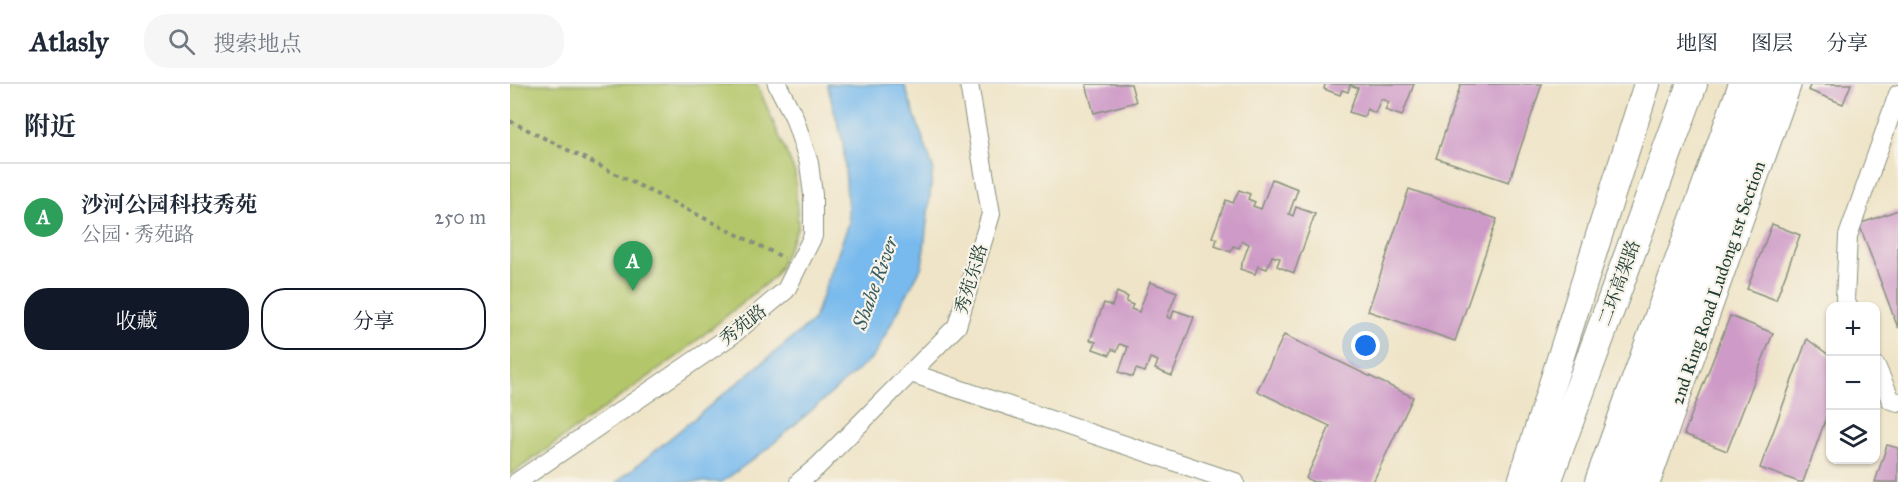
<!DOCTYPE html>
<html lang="zh">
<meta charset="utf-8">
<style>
:root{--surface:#fff;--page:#f6f6f7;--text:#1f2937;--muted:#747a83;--line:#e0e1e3;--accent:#111827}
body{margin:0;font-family:"IM FELL Great Primer","Noto Serif SC",serif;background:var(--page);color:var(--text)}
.controls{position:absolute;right:18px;bottom:18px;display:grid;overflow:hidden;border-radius:12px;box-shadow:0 2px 4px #0004}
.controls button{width:54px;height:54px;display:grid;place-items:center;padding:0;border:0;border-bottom:2px solid var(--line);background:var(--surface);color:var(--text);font:30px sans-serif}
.you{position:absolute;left:856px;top:262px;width:21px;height:21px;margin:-15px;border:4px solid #fff;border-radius:50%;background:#1a73e8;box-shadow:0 0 0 9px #1a73e833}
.badge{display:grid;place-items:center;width:39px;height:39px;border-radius:50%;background:var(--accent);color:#fff;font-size:20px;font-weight:700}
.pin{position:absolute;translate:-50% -50px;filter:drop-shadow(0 2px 3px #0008)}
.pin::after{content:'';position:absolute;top:32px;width:21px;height:18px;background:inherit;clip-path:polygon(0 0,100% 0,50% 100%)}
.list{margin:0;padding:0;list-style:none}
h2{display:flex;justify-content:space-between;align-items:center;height:78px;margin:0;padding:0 24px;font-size:26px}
h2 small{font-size:20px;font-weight:400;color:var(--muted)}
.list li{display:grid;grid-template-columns:39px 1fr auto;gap:18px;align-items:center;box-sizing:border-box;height:108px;padding:0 24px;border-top:2px solid var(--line)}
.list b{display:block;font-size:22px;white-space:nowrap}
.list p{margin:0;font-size:20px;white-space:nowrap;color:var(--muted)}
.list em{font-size:20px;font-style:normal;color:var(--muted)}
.actions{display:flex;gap:12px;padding:18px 24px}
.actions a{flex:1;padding:14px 0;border:2px solid var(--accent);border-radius:24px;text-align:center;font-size:21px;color:var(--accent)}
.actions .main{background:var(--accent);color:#fff}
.icon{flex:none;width:33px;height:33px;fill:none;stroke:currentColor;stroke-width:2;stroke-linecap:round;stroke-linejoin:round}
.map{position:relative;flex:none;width:1388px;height:398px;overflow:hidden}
header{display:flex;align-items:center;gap:36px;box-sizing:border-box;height:84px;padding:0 30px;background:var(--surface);border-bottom:2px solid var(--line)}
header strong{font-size:28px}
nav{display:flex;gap:33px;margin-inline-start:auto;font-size:21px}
.search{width:420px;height:54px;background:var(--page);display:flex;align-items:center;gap:15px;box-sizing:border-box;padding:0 21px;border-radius:24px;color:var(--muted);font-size:22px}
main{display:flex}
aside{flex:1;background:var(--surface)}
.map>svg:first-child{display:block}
.green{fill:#b4c66a;stroke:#6a824f;stroke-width:1.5}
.water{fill:#78baed;stroke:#4c7c90;stroke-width:1.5}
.building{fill:#ce9ac7}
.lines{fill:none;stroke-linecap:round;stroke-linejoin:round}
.minor-casing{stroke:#87907e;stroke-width:20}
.secondary-casing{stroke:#87907e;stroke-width:28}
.trunk-casing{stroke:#87907e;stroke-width:32}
.path{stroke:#87907e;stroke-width:4;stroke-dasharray:4.5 4.5;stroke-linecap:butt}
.minor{stroke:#fff;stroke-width:18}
.secondary{stroke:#fff;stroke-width:26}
.trunk{stroke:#fff;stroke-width:30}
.labels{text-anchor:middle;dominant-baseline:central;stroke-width:4.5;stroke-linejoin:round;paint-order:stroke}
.street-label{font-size:18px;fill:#1f3d34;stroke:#f7f3e8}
.water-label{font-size:20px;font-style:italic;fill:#355c62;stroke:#f7f3e8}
</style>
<header>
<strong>Atlasly</strong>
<div class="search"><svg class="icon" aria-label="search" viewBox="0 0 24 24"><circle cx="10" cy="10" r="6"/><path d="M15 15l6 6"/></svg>搜索地点</div>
<nav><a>地图</a><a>图层</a><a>分享</a></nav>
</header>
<main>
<aside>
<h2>附近<small></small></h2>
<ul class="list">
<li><span class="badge" style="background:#2e9e5b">A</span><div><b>沙河公园科技秀苑</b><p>公园 · 秀苑路</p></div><em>250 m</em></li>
</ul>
<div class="actions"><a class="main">收藏</a><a>分享</a></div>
</aside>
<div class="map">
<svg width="1388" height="398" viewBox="0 0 1388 398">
<rect width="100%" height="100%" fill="#f7f3e8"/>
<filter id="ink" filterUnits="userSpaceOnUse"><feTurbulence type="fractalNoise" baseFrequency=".0167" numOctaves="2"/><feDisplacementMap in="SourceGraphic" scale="12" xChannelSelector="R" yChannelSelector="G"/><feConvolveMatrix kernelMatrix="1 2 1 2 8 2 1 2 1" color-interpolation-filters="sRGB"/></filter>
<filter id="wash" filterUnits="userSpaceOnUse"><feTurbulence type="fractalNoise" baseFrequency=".008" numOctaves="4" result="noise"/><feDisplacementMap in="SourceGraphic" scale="24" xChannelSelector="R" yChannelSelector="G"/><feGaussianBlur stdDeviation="1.35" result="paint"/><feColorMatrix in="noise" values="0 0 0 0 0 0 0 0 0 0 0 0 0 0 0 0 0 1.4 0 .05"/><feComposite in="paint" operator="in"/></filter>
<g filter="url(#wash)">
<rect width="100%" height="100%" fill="#efe4c7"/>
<!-- green -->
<path class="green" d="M0,0H247L285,89L288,142L266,191L168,272L0,391Z"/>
<!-- water -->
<path class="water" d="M317,0H394L423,84L412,182L364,272L257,365L212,398H107L303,237L339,139L333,58Z"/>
<g id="blocks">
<!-- building -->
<g class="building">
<path d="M576,0H621L626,18L584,29Z"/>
<path d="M815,0H904L892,32L875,26L879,18L871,15L865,29L857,25L854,33L839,28L848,4L840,1L838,8L832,6L830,11L814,5Z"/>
<path d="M951,0H1032L999,98L926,74Z"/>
<path d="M1301,0H1341L1333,20L1298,6Z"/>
<path d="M762,95L788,105L779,130L783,132L786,123L805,130L784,189L767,182L770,174L762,172L757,185L748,182L745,190L730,185L739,160L732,157L729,164L723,162L721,168L705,162L707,155L702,153L716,116L723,119L729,106L740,110L738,115L745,118L743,122L751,125Z"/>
<path d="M899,105L987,135L945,257L858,227Z"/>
<path d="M1388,126V244L1349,140Z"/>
<path d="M1262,140L1290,151L1266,216L1237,205Z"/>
<path d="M640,198L667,208L657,233L661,235L664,226L684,233L662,292L645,285L648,277L640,274L635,288L626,285L623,293L609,288L618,263L610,260L607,267L602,265L600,271L583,265L586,258L580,256L594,219L602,222L607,208L618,213L616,218L623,221L621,225L629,228Z"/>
<path d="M1220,232L1263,249L1217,367L1174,350Z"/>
<path d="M774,251L903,313L863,398H803L796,394L820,342L747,307Z"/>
<path d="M1297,255L1320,272V323L1293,398H1289L1250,384Z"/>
<path d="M1377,361L1388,364V398H1365Z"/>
</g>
</g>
</g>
<g filter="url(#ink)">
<use href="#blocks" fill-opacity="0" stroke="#87907e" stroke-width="1.5"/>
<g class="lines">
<!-- minor casing -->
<g class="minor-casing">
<g id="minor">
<path d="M1338,222L1335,216L1338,152L1388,10"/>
<path d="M1366,282L1381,316L1388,318"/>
<path d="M401,289L725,398"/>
<path d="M7,398L222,251L276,206L303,152V111L299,79L284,33L267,0"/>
<path d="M289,398L307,383L447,242L481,130L459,0"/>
</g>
</g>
<!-- secondary casing -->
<g class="secondary-casing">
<g id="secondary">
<path d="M1011,398L1137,0"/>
<path d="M1137,398L1278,0"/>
</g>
</g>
<!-- trunk casing -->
<g class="trunk-casing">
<g id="trunk">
<path d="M1036,398L1182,0"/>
<path d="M1090,398L1234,0"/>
<path d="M1119,398L1260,0"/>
</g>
</g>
<!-- path -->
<path class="path" d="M0,37L274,174"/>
<!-- minor -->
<use href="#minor" class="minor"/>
<!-- secondary -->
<use href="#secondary" class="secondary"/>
<!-- trunk -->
<use href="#trunk" class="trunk"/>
</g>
</g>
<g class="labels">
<!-- street labels -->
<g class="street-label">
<text transform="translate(461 195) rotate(-73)">秀苑东路</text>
<text transform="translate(1109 199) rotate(-70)">二环高架路</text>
<text transform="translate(1208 199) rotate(-71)">2nd Ring Road Ludong 1st Section</text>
<text transform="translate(233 241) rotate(-38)">秀苑路</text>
</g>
<!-- water labels -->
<g class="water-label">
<text transform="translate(365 199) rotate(-70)">Shahe River</text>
</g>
</g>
</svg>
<div class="controls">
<button>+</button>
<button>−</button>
<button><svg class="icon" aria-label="layers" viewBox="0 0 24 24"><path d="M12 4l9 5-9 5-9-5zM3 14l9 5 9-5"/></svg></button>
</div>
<div class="you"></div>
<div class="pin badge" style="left:123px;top:207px;background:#2e9e5b">A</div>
</div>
</main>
